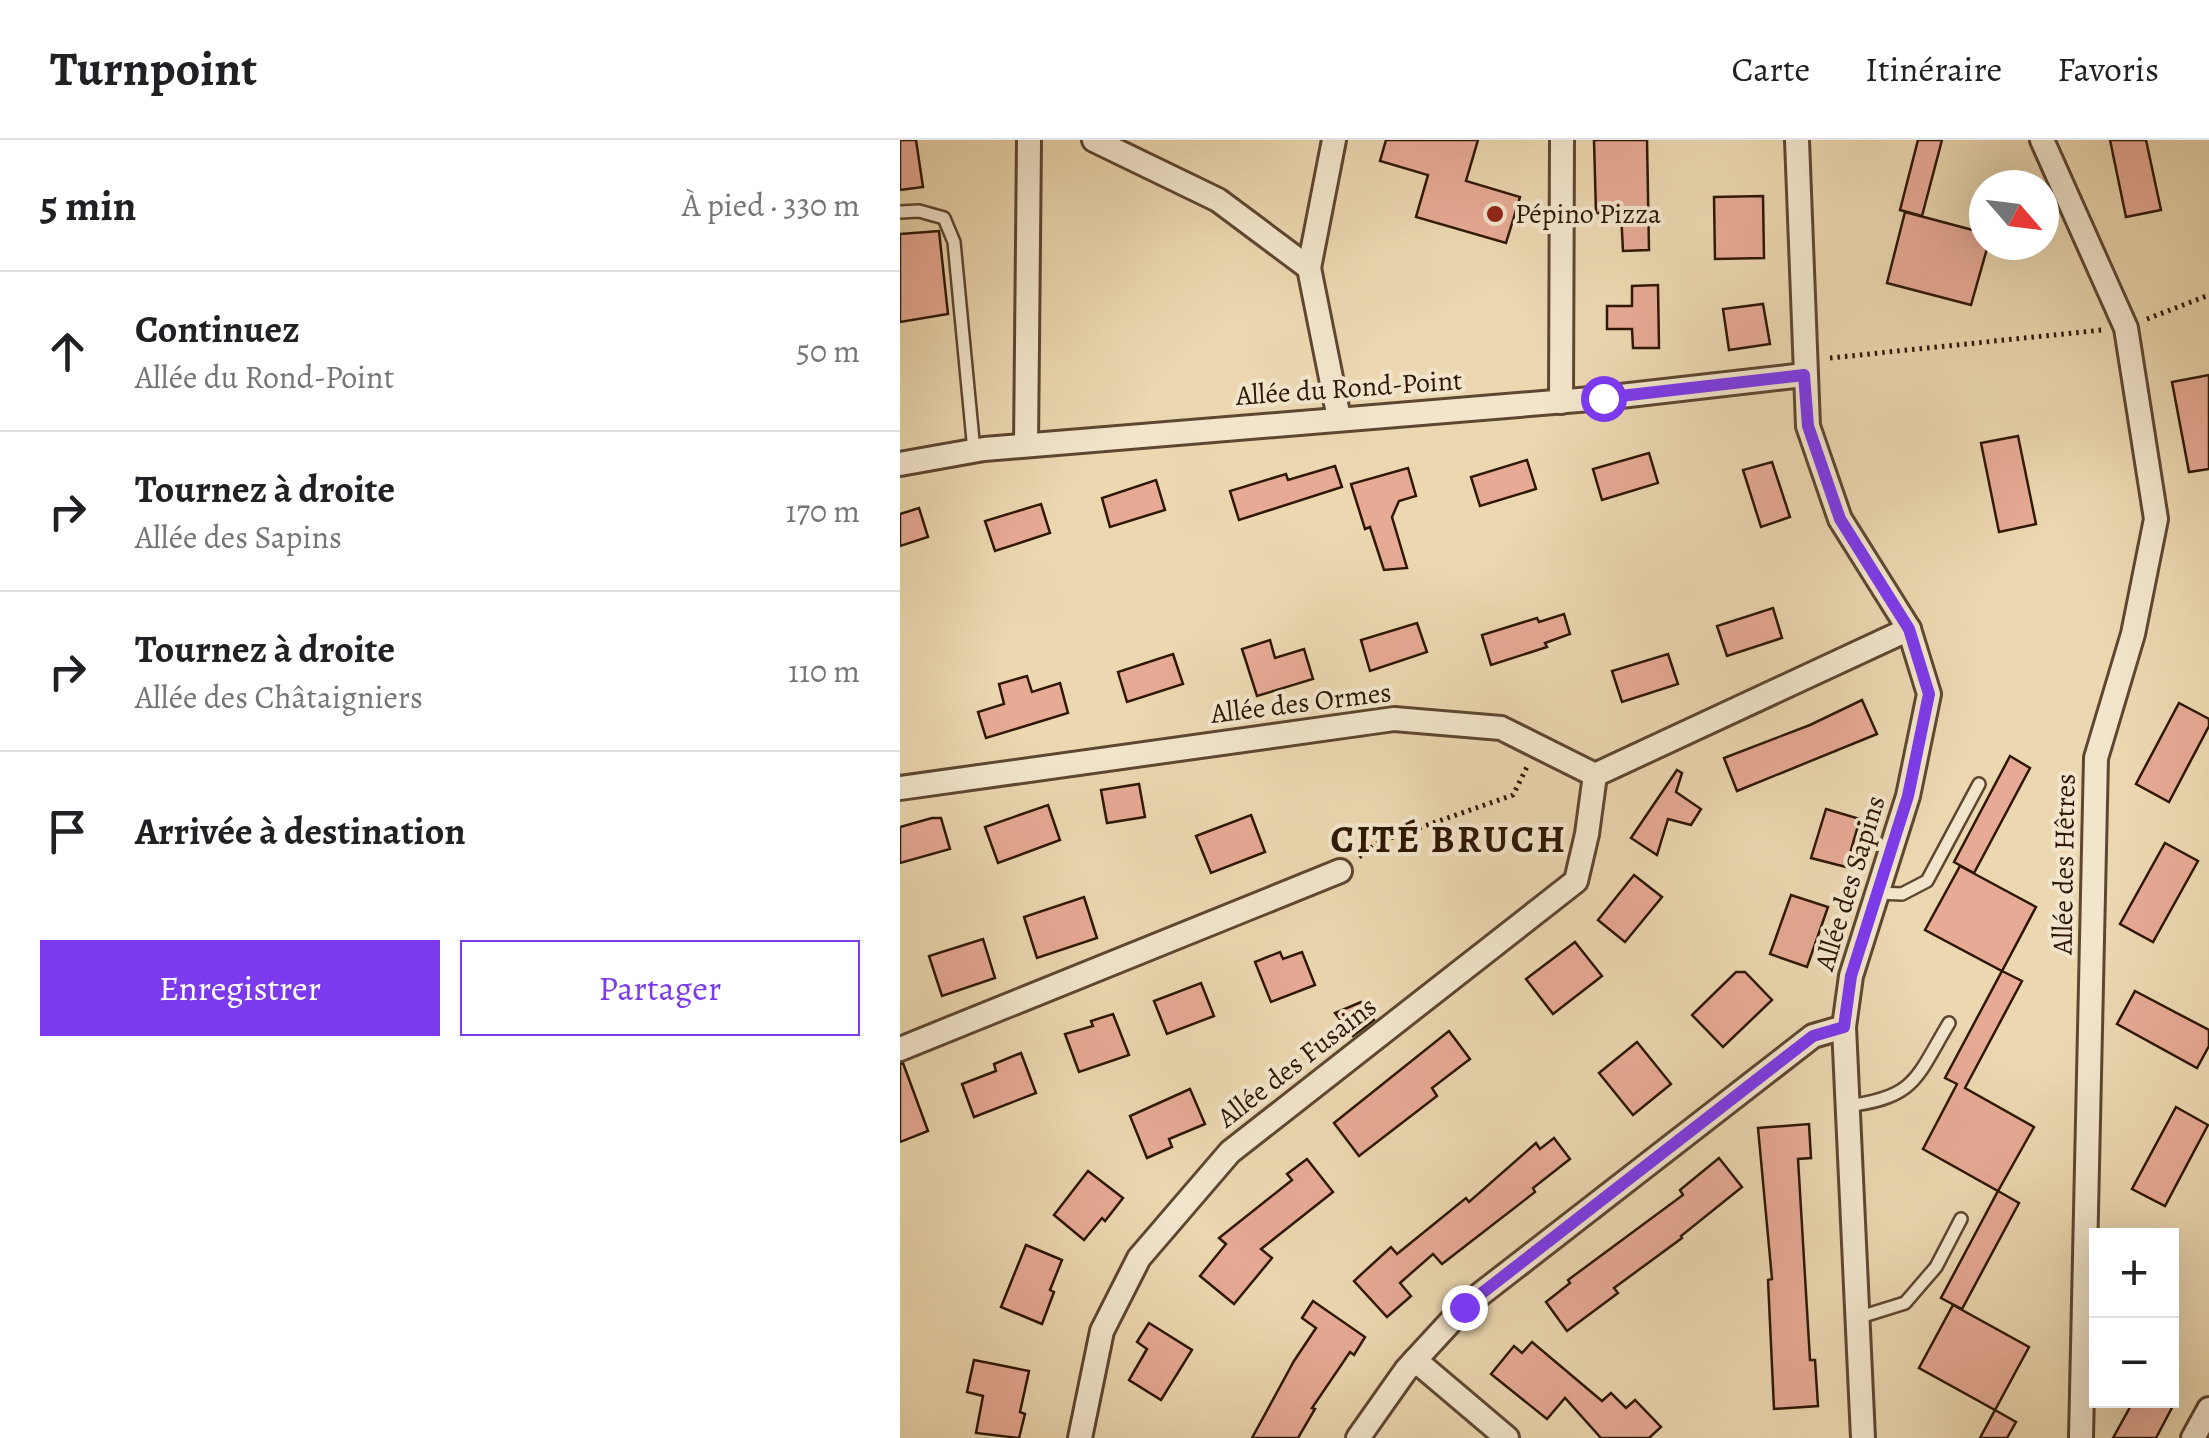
<!DOCTYPE html>
<html lang="fr">
<meta charset="utf-8">
<style>
:root{--surface:#fff;--page:#f6f6f6;--text:#202124;--muted:#757577;--line:#e0e0e0;--accent:#7c3aed}
body{margin:0;font-family:Alegreya,serif;background:var(--page);color:var(--text)}
.controls{position:absolute;right:30px;bottom:30px;display:grid;overflow:hidden;border-radius:0px;box-shadow:0 10px 40px #0002}
.controls button{width:90px;height:90px;display:grid;place-items:center;padding:0;border:0;border-bottom:2px solid var(--line);background:var(--surface);color:var(--text);font:50px sans-serif}
.compass{position:absolute;left:1069px;top:30px;width:90px;height:90px;border-radius:50%;background:var(--surface);box-shadow:0 10px 40px #0002;rotate:118deg}
.stop{position:absolute;width:30px;height:30px;margin:-22px;border:8px solid #7c3aed;border-radius:50%;background:#fff}
.stop.end{background:#7c3aed;border-color:#fff;box-shadow:0 2px 10px #0008}
.list{margin:0;padding:0;list-style:none}
h2{display:flex;justify-content:space-between;align-items:center;height:130px;margin:0;padding:0 40px;font-size:42px}
h2 small{font-size:32px;font-weight:400;color:var(--muted)}
.list li{display:grid;grid-template-columns:65px 1fr auto;gap:30px;align-items:center;box-sizing:border-box;height:160px;padding:0 40px;border-top:2px solid var(--line)}
.list b{display:block;font-size:38px;white-space:nowrap}
.list p{margin:0;font-size:32px;white-space:nowrap;color:var(--muted)}
.list em{font-size:32px;font-style:normal;color:var(--muted)}
.actions{display:flex;gap:20px;padding:30px 40px}
.actions a{flex:1;padding:22px 0;border:2px solid var(--accent);border-radius:0px;text-align:center;font-size:35px;color:var(--accent)}
.actions .main{background:var(--accent);color:#fff}
.icon{flex:none;width:55px;height:55px;fill:none;stroke:currentColor;stroke-width:2;stroke-linecap:round;stroke-linejoin:round}
.map{position:relative;flex:none;width:1309px;height:1298px;overflow:hidden}
header{display:flex;align-items:center;gap:60px;box-sizing:border-box;height:140px;padding:0 50px;background:var(--surface);border-bottom:2px solid var(--line)}
header strong{font-size:48px}
nav{display:flex;gap:55px;margin-inline-start:auto;font-size:35px}
main{display:flex}
aside{flex:1;background:var(--surface)}
.map>svg:first-child{display:block}
.building{fill:#e7aa95;stroke:#2e1705;stroke-width:2.5}
.lines{fill:none;stroke-linecap:round;stroke-linejoin:round}
.service-casing{stroke:#5d4730;stroke-width:16}
.minor-casing{stroke:#5d4730;stroke-width:28}
.path{stroke:#2e1705;stroke-width:5;stroke-dasharray:2.5 5;stroke-linecap:butt}
.service{stroke:#f2e5cc;stroke-width:11}
.minor{stroke:#f2e5cc;stroke-width:22}
.route{stroke:#7c3aed;stroke-width:12}
.poi-dot{fill:#8f2418;stroke:#f2e5cc;stroke-width:4}
.labels{text-anchor:middle;dominant-baseline:central;stroke-width:8;stroke-linejoin:round;paint-order:stroke}
.poi-label{font-size:28px;fill:#2e1705;stroke:#f2e5cc;text-anchor:start}
.street-label{font-size:28px;fill:#2e1705;stroke:#f2e5cc}
.district-label{font-size:38px;font-weight:bold;letter-spacing:2.5px;fill:#2e1705;stroke:#f2e5cc}
</style>
<header>
<strong>Turnpoint</strong>
<nav><a>Carte</a><a>Itinéraire</a><a>Favoris</a></nav>
</header>
<main>
<aside>
<h2>5 min<small>À pied · 330 m</small></h2>
<ul class="list">
<li><svg class="icon" aria-label="ahead" viewBox="0 0 24 24"><path d="M12 20V5M6 11l6-6 6 6"/></svg><div><b>Continuez</b><p>Allée du Rond-Point</p></div><em>50 m</em></li>
<li><svg class="icon" aria-label="right" viewBox="0 0 24 24"><path d="M7 20v-9h11M14 6l5 5-5 5"/></svg><div><b>Tournez à droite</b><p>Allée des Sapins</p></div><em>170 m</em></li>
<li><svg class="icon" aria-label="right" viewBox="0 0 24 24"><path d="M7 20v-9h11M14 6l5 5-5 5"/></svg><div><b>Tournez à droite</b><p>Allée des Châtaigniers</p></div><em>110 m</em></li>
<li><svg class="icon" aria-label="arrive" viewBox="0 0 24 24"><path d="M6 21V4h12l-3 4 3 4H6"/></svg><div><b>Arrivée à destination</b></div></li>
</ul>
<div class="actions"><a class="main">Enregistrer</a><a>Partager</a></div>
</aside>
<div class="map">
<svg width="1309" height="1298" viewBox="0 0 1309 1298">
<rect width="100%" height="100%" fill="#ebd7b0"/>
<filter id="stains"><feTurbulence type="fractalNoise" baseFrequency=".002" numOctaves="4"/><feColorMatrix values="0 0 0 0 .2 0 0 0 0 .09 0 0 0 0 .02 0 0 0 .5 -.17"/></filter>
<radialGradient id="worn" r=".72"><stop offset=".6" stop-color="#630" stop-opacity="0"/><stop offset="1" stop-color="#630" stop-opacity=".3"/></radialGradient>
<!-- building -->
<g class="building">
<path d="M0,0H16L23,47L0,50Z"/>
<path d="M486,0H578L566,41L620,57L606,103L516,77L528,35L480,21Z"/>
<path d="M694,0H747L749,110L723,111L721,73H696Z"/>
<path d="M1018,0H1042L1022,76L1000,70Z"/>
<path d="M1210,0H1246L1261,70L1226,77Z"/>
<path d="M863,56L864,118L815,119L814,57Z"/>
<path d="M1005,72L1084,93V105H1088L1071,165L987,143Z"/>
<path d="M39,91L48,174L0,182V94Z"/>
<path d="M758,145L759,208H733L732,189H707V166H732V146Z"/>
<path d="M863,164L870,204L829,210L823,169Z"/>
<path d="M1309,235V329L1289,332L1272,242Z"/>
<path d="M1118,296L1136,384L1099,392L1081,303Z"/>
<path d="M749,313L758,343L702,360L693,329Z"/>
<path d="M627,320L636,349L580,366L571,337Z"/>
<path d="M872,322L890,377L861,387L843,330Z"/>
<path d="M435,326L442,347L339,380L330,351L386,334L388,340Z"/>
<path d="M508,328L516,356L499,361L492,377L507,428L484,430L470,387L465,389L451,344Z"/>
<path d="M256,340L265,370L210,387L202,358Z"/>
<path d="M141,364L150,393L95,411L85,381Z"/>
<path d="M19,368L28,397L0,406V374Z"/>
<path d="M873,468L882,498L827,516L817,486Z"/>
<path d="M664,474L670,494L645,503L647,507L591,525L582,495L637,478L639,482Z"/>
<path d="M517,483L527,512L470,531L461,500Z"/>
<path d="M370,500L375,518L404,509L413,539L357,556L342,509Z"/>
<path d="M273,514L283,544L227,562L218,532Z"/>
<path d="M768,514L778,544L722,562L712,531Z"/>
<path d="M127,536L132,552L160,543L168,573L86,598L78,572L104,564L99,544Z"/>
<path d="M962,560L977,594L837,651L824,618L910,585Z"/>
<path d="M1279,563L1309,579V586L1269,662L1236,644Z"/>
<path d="M1110,616L1130,628L1074,733L1054,722Z"/>
<path d="M777,630L782,633L776,652L801,669L791,685L768,679L757,715L731,698Z"/>
<path d="M239,644L245,677L207,683L201,650Z"/>
<path d="M148,665L160,700L98,723L85,687Z"/>
<path d="M926,669L960,679L946,727L911,718Z"/>
<path d="M351,675L365,712L311,733L296,696Z"/>
<path d="M32,678H41L50,709L0,723V687Z"/>
<path d="M1265,703L1298,721L1253,802L1220,784Z"/>
<path d="M1060,726L1136,767L1102,831L1025,790Z"/>
<path d="M734,735L762,757L725,802L698,780Z"/>
<path d="M891,755L928,767L907,827L870,814Z"/>
<path d="M184,757L197,798L137,818L124,777Z"/>
<path d="M83,799L95,838L42,856L29,816Z"/>
<path d="M675,802L702,836L653,874L626,839Z"/>
<path d="M380,812L383,819L402,812L415,845L371,862L355,822Z"/>
<path d="M1102,831L1122,841L1065,948L1134,987L1098,1051L1023,1009L1057,944L1045,938Z"/>
<path d="M836,832H845L872,860L823,907L792,875Z"/>
<path d="M301,843L314,876L267,894L254,861Z"/>
<path d="M1235,851L1309,890V906L1297,928L1217,884Z"/>
<path d="M461,862L474,880L453,896L435,873Z"/>
<path d="M213,874L229,915L179,932L165,894L193,886L191,881Z"/>
<path d="M549,891L570,919L532,948L537,956L459,1016L434,983Z"/>
<path d="M737,902L771,944L733,975L699,933Z"/>
<path d="M121,913L136,953L74,977L62,944L96,931L94,924Z"/>
<path d="M3,923L28,991L0,1002V924Z"/>
<path d="M290,949L305,984L269,999L272,1007L247,1018L230,976Z"/>
<path d="M1276,967L1308,985L1265,1066L1232,1049Z"/>
<path d="M909,984L911,1018L898,1019L910,1220H915L918,1266L874,1269L868,1140L872,1139L858,988Z"/>
<path d="M654,998L670,1019L633,1048L635,1052L542,1124L533,1114L500,1143L511,1156L487,1177L454,1141L491,1107L497,1114L566,1058L569,1062L636,1003L640,1009Z"/>
<path d="M819,1018L842,1047L781,1096L782,1098L714,1148L718,1153L667,1191L646,1162L670,1143L668,1140L783,1055L780,1050Z"/>
<path d="M407,1019L433,1052L361,1109L372,1118L334,1164L300,1136L326,1104L319,1098L392,1040L387,1034Z"/>
<path d="M188,1031L223,1058L205,1081L202,1078L184,1100L154,1075Z"/>
<path d="M1098,1051L1119,1063L1062,1169L1041,1158Z"/>
<path d="M126,1105L162,1120L150,1150L154,1152L142,1184L101,1167Z"/>
<path d="M413,1161L465,1197L454,1215L450,1212L412,1268L415,1269L398,1298H352L394,1221L416,1188L402,1178Z"/>
<path d="M1053,1165L1129,1207L1095,1270L1019,1228Z"/>
<path d="M249,1183L292,1210L261,1260L229,1240L247,1209L237,1202Z"/>
<path d="M632,1202L702,1261L711,1253L726,1268L735,1260L761,1287L749,1298H701L665,1258L647,1279L591,1234L614,1206L622,1213Z"/>
<path d="M74,1220L129,1231L120,1272L125,1274L119,1298L76,1293L83,1256L67,1252Z"/>
<path d="M1234,1260H1276L1256,1298H1213Z"/>
<path d="M1095,1270L1116,1282L1107,1298H1080Z"/>
</g>
<g class="lines">
<!-- service casing -->
<g class="service-casing">
<g id="service">
<path d="M0,72L19,71L44,78L54,102L74,311"/>
<path d="M977,753L1002,754L1027,741L1079,644"/>
<path d="M946,966C1016,958 1016,938 1049,883"/>
<path d="M957,1178L1005,1163L1036,1127L1061,1079"/>
</g>
</g>
<!-- minor casing -->
<g class="minor-casing">
<g id="minor">
<path d="M194,0L318,60L409,128L439,278"/>
<path d="M897,0L908,286L940,379L1009,489L1029,554L1008,656L951,836L944,887L963,1298"/>
<path d="M1142,0L1226,188L1256,379L1233,494L1196,618L1181,1298"/>
<path d="M409,128L434,0"/>
<path d="M661,262L662,0"/>
<path d="M126,305L129,0"/>
<path d="M0,324L84,309L703,258L904,235"/>
<path d="M0,648L494,579L601,588L695,635L1009,489"/>
<path d="M0,909L440,731"/>
<path d="M515,1220L607,1298"/>
<path d="M180,1298L202,1191L239,1118L330,1012L676,741L687,694L695,635"/>
<path d="M458,1298L506,1230L564,1167L913,896L944,887"/>
<path d="M1293,1298L1309,1269"/>
</g>
</g>
<!-- path -->
<g class="path">
<path d="M1247,179L1309,155"/>
<path d="M930,218L1202,190"/>
<path d="M459,717L479,702L613,655L627,627"/>
</g>
<!-- service -->
<use href="#service" class="service"/>
<!-- minor -->
<use href="#minor" class="minor"/>
</g>
<g class="lines">
<!-- route -->
<path class="route" d="M564,1167L913,896L944,887L951,836L1008,656L1029,554L1009,489L940,379L908,286L904,235L703,258"/>
</g>
<!-- markers -->
<circle class="poi-dot" cx="595" cy="74" r="10"/>
<g class="labels">
<!-- poi labels -->
<g class="poi-label">
<text x="615" y="74">Pépino Pizza</text>
</g>
<!-- street labels -->
<g class="street-label">
<text transform="translate(449 248) rotate(-4)">Allée du Rond-Point</text>
<text transform="translate(401 563) rotate(-7)">Allée des Ormes</text>
<text transform="translate(1164 724) rotate(-89)">Allée des Hêtres</text>
<text transform="translate(950 743) rotate(-73)">Allée des Sapins</text>
<text transform="translate(397 922) rotate(-38)">Allée des Fusains</text>
</g>
<!-- district labels -->
<g class="district-label">
<text x="549" y="699">CITÉ BRUCH</text>
</g>
</g>
<rect width="100%" height="100%" filter="url(#stains)"/>
<rect width="100%" height="100%" fill="url(#worn)"/>
</svg>
<div class="controls">
<button>+</button>
<button>−</button>
</div>
<svg class="compass" viewBox="-18 -18 36 36"><path d="M0-13l5 13h-10z" fill="#e53935"/><path d="M0 13l5-13h-10z" fill="#757577"/></svg>
<div class="stop" style="left:703px;top:258px"></div>
<div class="stop end" style="left:564px;top:1167px"></div>
</div>
</main>
